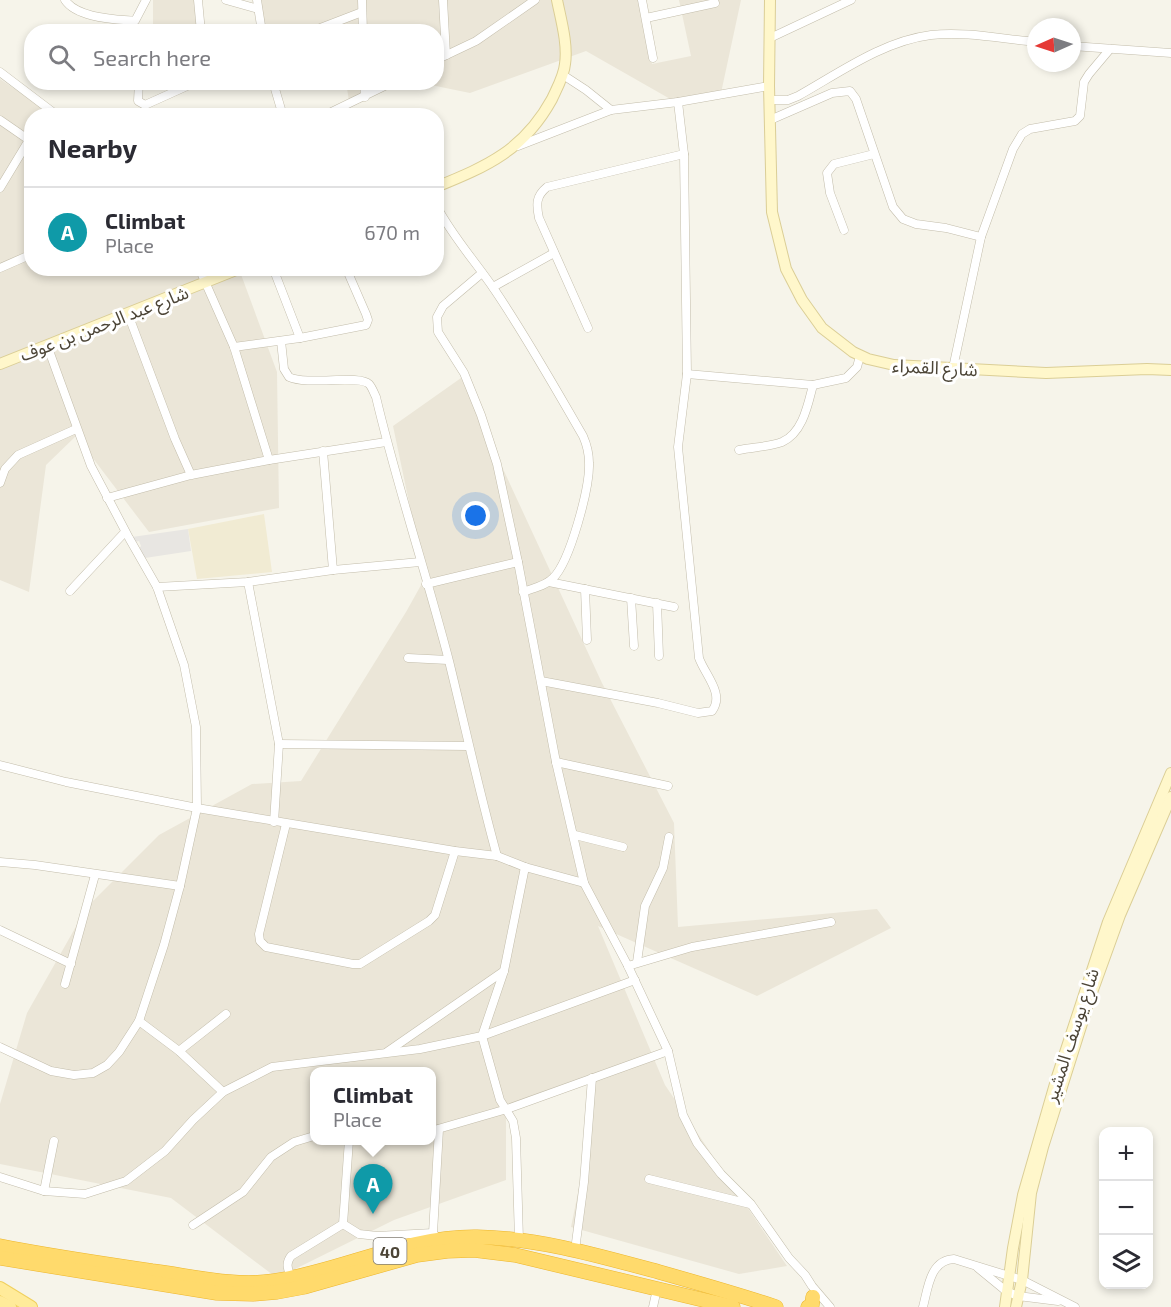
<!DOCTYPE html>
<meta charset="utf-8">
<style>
:root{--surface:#fff;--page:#f2f2f3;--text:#2b2b33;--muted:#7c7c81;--line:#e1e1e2;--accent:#2563eb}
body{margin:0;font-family:"Exo 2","Noto Sans Arabic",sans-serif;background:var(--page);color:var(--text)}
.controls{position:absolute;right:18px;bottom:18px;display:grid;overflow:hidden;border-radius:12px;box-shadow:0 3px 9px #0003}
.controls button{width:54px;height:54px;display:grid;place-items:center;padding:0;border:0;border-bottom:2px solid var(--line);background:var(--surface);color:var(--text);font:30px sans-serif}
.compass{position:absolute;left:1027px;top:18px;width:54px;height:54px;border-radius:50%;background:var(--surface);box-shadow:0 3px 9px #0003;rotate:267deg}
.you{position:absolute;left:476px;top:516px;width:21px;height:21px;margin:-15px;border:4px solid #fff;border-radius:50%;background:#1a73e8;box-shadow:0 0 0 9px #1a73e833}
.badge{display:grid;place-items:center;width:39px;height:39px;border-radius:50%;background:var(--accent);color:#fff;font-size:20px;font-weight:700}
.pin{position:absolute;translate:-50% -50px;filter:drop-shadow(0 2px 3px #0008)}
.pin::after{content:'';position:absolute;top:32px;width:21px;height:18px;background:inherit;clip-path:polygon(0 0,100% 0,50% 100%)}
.popup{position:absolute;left:310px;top:1067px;width:126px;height:78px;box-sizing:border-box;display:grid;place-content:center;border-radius:12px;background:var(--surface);filter:drop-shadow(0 2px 4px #0005);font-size:20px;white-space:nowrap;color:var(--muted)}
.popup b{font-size:22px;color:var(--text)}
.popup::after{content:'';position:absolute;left:50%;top:100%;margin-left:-12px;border:12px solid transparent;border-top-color:var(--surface)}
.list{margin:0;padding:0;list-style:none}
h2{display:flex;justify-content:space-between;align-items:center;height:78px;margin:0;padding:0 24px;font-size:26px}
h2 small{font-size:20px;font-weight:400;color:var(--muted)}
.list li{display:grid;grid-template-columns:39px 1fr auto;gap:18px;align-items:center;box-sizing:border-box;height:90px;padding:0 24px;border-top:2px solid var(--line)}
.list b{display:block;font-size:22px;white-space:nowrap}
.list p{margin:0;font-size:20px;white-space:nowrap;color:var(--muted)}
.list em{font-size:20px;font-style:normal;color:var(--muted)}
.icon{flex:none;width:33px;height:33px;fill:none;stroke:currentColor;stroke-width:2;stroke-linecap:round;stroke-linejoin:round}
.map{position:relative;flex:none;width:1171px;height:1307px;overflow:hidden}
.search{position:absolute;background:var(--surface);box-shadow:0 3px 9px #0003;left:24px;top:24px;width:420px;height:66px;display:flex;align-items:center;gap:15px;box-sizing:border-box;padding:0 21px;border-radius:24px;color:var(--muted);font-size:22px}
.panel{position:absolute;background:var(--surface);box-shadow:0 3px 9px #0003;left:24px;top:108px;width:420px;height:168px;border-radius:24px}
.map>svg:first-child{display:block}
.residential{fill:#ebe6d8;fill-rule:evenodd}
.education{fill:#f1ebd3}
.parking{fill:#e8e6e2}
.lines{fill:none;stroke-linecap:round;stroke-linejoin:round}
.street-casing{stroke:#c3bdab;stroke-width:9}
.secondary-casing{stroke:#dbce96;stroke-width:12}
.primary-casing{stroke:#f0d05e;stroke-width:14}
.highway-casing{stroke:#edb62d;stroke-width:15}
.street{stroke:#fff;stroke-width:8}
.secondary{stroke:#fff7cb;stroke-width:10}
.primary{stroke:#ffeb9a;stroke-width:12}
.highway{stroke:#ffda6c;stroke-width:14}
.labels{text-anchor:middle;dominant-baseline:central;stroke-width:6;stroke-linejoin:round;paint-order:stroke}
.shield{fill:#fff;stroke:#827d73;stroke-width:1.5}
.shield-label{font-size:16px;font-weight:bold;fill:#4c4537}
.street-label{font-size:18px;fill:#4c4537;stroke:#fff}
</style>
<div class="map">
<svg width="1171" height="1307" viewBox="0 0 1171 1307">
<rect width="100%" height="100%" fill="#f6f4ea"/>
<!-- residential -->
<g class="residential">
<path d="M153,0H196L201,29L153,31Z"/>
<path d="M258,0H638L652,64L691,56L679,0H741L721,93L679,104L586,51L470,93L421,83L436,82V32L338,31L337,26L315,31H265Z"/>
<path d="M0,79L53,115L32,116V268L239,269L277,372L279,508L149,532L76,436L46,465L29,592L0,580Z"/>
<path d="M346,82L398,83L349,101Z"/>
<path d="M461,378L602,683L674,823L678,927L877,909L891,928L757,996L598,926L665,1085L787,1266L739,1274L571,1227L581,1178L588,1075L506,1105V1180L394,1220L277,1278L171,1198L0,1164V1104L27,1013L87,907L159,835L252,784L301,781L406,612L425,578L393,426ZM314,1072H431V1140H314Z"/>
</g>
<!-- education -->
<path class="education" d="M264,514L272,572L197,579L188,529Z"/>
<!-- parking -->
<path class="parking" d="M188,529L191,551L145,558L139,549L141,546L139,541L135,542L132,537Z"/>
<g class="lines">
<!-- street casing -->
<g class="street-casing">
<g id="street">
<path d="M65,0C77,18 114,19 135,21L146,0"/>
<path d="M198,0L201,32"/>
<path d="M226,0L258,9"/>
<path d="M257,0L262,32"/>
<path d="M362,0L363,32"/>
<path d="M443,0L446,55"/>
<path d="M642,0L653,58"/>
<path d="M646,18L715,3"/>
<path d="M310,32L362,12"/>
<path d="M770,38L851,0"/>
<path d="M1072,46L1171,53"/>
<path d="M436,60L476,41L535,0"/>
<path d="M0,72L58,116"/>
<path d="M563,75L586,90L611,110"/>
<path d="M139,82L138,101L145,105L196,82"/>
<path d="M273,82L283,116"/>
<path d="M364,82L365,97"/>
<path d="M770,100H788L798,96C839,73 883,41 931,35C965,31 1002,39 1036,42"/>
<path d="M323,116L393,82"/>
<path d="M0,120L29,140"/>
<path d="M770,120L832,93L850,91L856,99L893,207L903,219L916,224L946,228L981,237"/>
<path d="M518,146L611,110L678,102L769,86"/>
<path d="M0,188L32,135"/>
<path d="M436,205C452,236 475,261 494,289C526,336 554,386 583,436C587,445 589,453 589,463C590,487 570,562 553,578C546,586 533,588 523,592"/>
<path d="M844,230L830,193L827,173L834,164L874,154"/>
<path d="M0,268L32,254"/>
<path d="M199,268L234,347L269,460"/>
<path d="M482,273L443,306L437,317L438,332L464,373L481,415L497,464L518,562L556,762L584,883L628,966L668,1051L683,1115L697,1143L721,1174L751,1204L789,1258L805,1275L812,1286L830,1307"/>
<path d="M493,287L554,253"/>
<path d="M128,314L175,439L191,475"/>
<path d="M588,328L539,218C536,204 536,196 547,187L684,154"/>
<path d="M300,338L366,325L368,320L366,314L346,268"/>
<path d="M281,341L284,369L289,377C308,386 359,374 369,384C372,387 374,393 376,397C397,486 426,572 449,661C465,726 479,791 497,856"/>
<path d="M234,347L300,338L273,268"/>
<path d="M953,368L981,237L1013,149L1022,134L1030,129L1075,121L1080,116L1084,82L1089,74L1110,49"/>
<path d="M687,374L813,385L846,378L857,367L860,356"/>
<path d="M739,450C753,447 769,447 782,442C803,433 808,404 813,385"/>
<path d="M323,451L333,570"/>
<path d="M0,483L5,469L18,455L76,429"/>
<path d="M107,498L191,475L269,460L386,442"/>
<path d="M248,582L279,744L274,822"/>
<path d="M549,582L674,607"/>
<path d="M426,584L518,562"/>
<path d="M157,587L248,582L333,570L420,562"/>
<path d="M585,589L587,640"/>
<path d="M70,591L125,532"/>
<path d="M631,598L634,646"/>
<path d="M657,603L659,656"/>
<path d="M408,658L448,660"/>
<path d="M541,681L658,703L698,713L712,711C725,694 705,675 699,658L678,447L687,374L684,154L678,102"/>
<path d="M279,744L468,746"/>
<path d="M556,762L668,786"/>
<path d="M0,765L66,782L197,808L455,851L497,856L525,867L584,883"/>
<path d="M286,824L259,934L260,941L266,947L353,964H360L429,921L435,915L455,851"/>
<path d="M575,835L623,847"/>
<path d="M0,862L35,865L180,886"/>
<path d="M0,930L71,964"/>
<path d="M637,962L645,906L663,868L669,837"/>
<path d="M628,966L692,947L831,922"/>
<path d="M65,984L95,875"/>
<path d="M139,1021L179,1051L223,1092"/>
<path d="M0,1047L51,1071L74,1075L93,1073L107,1065L119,1052L139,1021L164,945L180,886L197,808L196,727L184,665L157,587L129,538L91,466L47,345"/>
<path d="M179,1051L226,1014"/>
<path d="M387,1052L504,971"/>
<path d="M431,1131L507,1109L668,1051"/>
<path d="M0,1177L44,1191L85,1194L107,1187L126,1181L165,1151L193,1120L223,1092L272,1067L420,1049L482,1036L635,980"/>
<path d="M649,1179L750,1204"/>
<path d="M44,1191L54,1141"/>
<path d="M343,1224L359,1234L377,1236L433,1233"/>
<path d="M193,1225L243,1192L271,1157L294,1142L314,1136"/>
<path d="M438,1239L433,1233L439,1129"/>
<path d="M519,1240L516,1138L513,1121L500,1100L482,1036L504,971L525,867"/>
<path d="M575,1250L584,1182L592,1078"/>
<path d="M978,1268L1006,1291L1018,1296L1058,1301"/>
<path d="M291,1278C288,1269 285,1264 291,1256L343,1224L349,1140"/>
<path d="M653,1307L657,1289"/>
<path d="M923,1307C928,1288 930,1260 954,1259L1022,1280L1075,1307"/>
</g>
</g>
<!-- secondary casing -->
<g class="secondary-casing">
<g id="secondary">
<path d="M770,0L769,86L772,212L786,269L802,300L822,328L853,352L868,359L894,365L1046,373L1147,369L1171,370"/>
<path d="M436,187C488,166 524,150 552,99C557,88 564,76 565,64C568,44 561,20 557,0"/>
<path d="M0,364L241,268"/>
<path d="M1005,1307L1013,1248L1023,1195L1057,1077L1108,922L1171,773"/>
<path d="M1016,1307L1022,1280L1031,1193L1043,1147L1090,998L1120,915L1171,797"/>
</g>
</g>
<!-- primary casing -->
<g class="primary-casing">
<g id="primary">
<path d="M0,1288L31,1307"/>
<path d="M0,1302L10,1307"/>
</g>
</g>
<!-- highway casing -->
<g class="highway-casing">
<g id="highway">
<path d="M0,1246C50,1256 101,1263 152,1271C192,1276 233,1287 274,1281C342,1271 406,1236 477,1237C538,1238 600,1256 659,1272C698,1283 737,1294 776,1307"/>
<path d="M0,1258L217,1293L253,1294L277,1292L304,1287L417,1255L447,1251L474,1250L515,1255L733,1307"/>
<path d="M808,1307L812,1305L813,1297"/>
</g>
</g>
<!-- street -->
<use href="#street" class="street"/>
<!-- secondary -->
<use href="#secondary" class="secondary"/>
<!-- primary -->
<use href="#primary" class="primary"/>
<!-- highway -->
<use href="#highway" class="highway"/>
</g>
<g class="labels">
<!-- shield labels -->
<rect class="shield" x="373.5" y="1238" width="33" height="26" rx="4.5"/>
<g class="shield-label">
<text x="390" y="1251">40</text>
</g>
<!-- street labels -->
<g class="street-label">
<text transform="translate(104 323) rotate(-21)">شارع عبد الرحمن بن عوف</text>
<text transform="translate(935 367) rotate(3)">شارع القمراء</text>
<text transform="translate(1071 1035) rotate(-72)">شارع يوسف المشير</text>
</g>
</g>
</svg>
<div class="controls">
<button>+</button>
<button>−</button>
<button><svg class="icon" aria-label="layers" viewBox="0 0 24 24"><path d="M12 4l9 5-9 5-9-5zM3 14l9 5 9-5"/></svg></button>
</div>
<svg class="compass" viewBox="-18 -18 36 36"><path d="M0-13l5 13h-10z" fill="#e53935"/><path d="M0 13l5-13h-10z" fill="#7c7c81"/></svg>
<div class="you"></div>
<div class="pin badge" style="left:373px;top:1214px;background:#0f9aa8">A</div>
<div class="popup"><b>Climbat</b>Place</div>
<div class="search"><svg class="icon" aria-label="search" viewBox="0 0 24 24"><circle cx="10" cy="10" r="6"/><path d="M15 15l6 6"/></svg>Search here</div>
<section class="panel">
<h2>Nearby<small></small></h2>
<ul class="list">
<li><span class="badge" style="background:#0f9aa8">A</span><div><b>Climbat</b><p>Place</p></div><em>670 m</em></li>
</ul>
</section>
</div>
